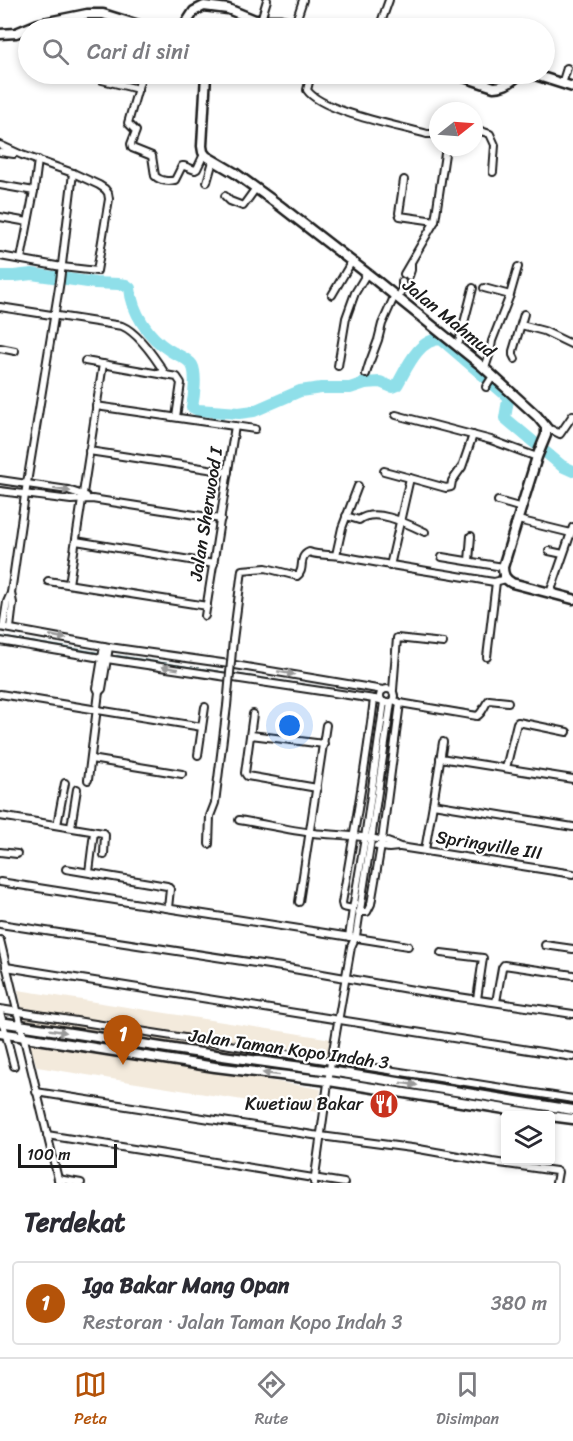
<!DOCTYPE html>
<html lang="id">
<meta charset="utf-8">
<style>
:root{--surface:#fff;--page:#f2f2f3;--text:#2b2b33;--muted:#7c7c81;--line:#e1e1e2;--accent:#b45309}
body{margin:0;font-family:Sriracha,sans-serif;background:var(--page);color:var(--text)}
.controls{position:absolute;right:18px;bottom:18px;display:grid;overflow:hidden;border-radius:6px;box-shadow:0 3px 9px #0003}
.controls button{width:54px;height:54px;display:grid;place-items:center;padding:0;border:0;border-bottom:2px solid var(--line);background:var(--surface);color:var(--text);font:30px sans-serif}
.compass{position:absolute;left:429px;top:102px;width:54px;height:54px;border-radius:50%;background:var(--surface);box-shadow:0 3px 9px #0003;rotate:73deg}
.scale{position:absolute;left:18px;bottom:15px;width:99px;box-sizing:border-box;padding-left:6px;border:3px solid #1c1c1c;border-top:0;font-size:16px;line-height:21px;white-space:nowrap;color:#1c1c1c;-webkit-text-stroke:4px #fff;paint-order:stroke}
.you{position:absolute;left:290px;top:726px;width:21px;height:21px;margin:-15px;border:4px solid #fff;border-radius:50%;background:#1a73e8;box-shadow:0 0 0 9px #1a73e833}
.badge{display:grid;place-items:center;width:39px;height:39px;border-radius:50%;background:var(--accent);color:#fff;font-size:20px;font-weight:700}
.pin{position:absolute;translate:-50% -50px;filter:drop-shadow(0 2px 3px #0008)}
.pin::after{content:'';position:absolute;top:32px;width:21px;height:18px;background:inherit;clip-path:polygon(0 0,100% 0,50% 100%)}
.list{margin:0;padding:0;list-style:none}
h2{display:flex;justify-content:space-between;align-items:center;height:78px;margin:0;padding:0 24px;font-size:26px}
h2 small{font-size:20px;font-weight:400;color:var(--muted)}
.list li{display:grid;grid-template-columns:39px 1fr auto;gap:18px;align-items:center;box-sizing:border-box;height:84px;margin:0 12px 12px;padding:0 12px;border:2px solid var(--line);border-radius:6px}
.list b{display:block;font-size:22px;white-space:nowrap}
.list p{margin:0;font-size:20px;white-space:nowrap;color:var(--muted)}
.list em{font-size:20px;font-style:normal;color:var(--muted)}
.icon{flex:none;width:33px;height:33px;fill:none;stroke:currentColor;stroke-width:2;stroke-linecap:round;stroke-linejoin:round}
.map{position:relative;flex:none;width:573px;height:1183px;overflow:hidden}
.search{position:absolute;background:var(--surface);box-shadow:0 3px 9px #0003;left:18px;right:18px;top:18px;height:66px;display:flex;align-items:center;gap:15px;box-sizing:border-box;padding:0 21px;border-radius:33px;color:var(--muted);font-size:22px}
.sheet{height:174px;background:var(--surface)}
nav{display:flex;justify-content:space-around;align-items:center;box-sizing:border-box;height:84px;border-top:2px solid var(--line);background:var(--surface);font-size:16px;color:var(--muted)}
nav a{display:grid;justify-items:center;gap:3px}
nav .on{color:var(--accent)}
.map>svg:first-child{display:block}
.built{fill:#f3eadc}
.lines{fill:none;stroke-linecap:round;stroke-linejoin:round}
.stream{stroke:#619197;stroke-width:2}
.river{stroke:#8fdfe9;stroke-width:12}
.street-casing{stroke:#1c1c1c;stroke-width:10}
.secondary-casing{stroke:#1c1c1c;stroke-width:13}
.street{stroke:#fff;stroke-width:6}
.secondary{stroke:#fff;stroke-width:8}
.street-bridge-casing{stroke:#1c1c1c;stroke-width:10;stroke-linecap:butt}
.street-bridge{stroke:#fff;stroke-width:6}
.oneway{fill:#999}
.labels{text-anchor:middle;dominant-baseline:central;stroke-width:4.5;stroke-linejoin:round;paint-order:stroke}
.street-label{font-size:18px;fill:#1c1c1c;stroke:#fff}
.poi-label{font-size:18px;fill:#1c1c1c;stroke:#fff;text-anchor:end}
</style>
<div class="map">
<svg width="573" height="1183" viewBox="0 0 573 1183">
<rect width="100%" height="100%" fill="#fff"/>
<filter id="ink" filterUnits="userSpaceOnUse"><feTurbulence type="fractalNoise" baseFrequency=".0167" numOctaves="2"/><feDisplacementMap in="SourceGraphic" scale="12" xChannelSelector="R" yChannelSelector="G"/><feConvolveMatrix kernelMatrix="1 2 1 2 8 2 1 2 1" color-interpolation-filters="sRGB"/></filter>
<g filter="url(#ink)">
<!-- built -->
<g class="built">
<path d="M18,990L332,1039L327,1069L25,1021Z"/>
<path d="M29,1042L321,1089L317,1112L37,1067Z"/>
</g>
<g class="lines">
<!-- stream -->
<g class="stream">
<path d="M0,637L99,653"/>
<path d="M117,656L377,696"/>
<path d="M405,701L478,712"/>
</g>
<!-- river -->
<path class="river" d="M0,276H14L32,274L95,283L118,284L126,285L130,288C132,312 148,337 169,350C176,355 187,357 192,365C197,374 194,397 192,407L198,410L239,413L254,411L300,391L321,388H350L365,383L380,382L392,387L397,385C407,368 418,339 441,339L507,396L508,400L505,418L562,466L573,471"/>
<!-- street casing -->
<g class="street-casing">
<g id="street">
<path d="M261,20L267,0"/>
<path d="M295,24L303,0"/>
<path d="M379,28L389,0"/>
<path d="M59,74L78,80"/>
<path d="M142,74L128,123L136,131L131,144L132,148L152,156L155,176C160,181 169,182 175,180L182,166H184L195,170L197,169L204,154"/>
<path d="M311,74L307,90C322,112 400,126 427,134H438"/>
<path d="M328,74H329"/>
<path d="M102,80L138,89"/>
<path d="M562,84L567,68"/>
<path d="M474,131H481L490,134L495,145L493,172"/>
<path d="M0,145L22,155L73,173L99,185L105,189L108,193L109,199L97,271L62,267L0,256"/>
<path d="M0,152L14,154"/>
<path d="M404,180L399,213L400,216L435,221"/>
<path d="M207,182L213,161"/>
<path d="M0,185L34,191"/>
<path d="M225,196L230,201L243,206L256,188"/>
<path d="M0,217L28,222"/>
<path d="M21,259L34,191L38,160"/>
<path d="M404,274L435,221L446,147"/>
<path d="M409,276L411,270V264"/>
<path d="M484,288L510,295"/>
<path d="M332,295L352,261"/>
<path d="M398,298L402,290V282"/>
<path d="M0,307L122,326C139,333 156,359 166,375"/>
<path d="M521,325L544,331L573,345"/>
<path d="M456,345L459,342L473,288"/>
<path d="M0,348L15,351"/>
<path d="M515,359L513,355V351L524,314"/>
<path d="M85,361L177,377L181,383L176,417"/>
<path d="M338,366L346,318L355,293L367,273"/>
<path d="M485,368L490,353L492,341L510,295L518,267"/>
<path d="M366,374L369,364L378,340L382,324L395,295"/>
<path d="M486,387L493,376"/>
<path d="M96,406L255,429"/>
<path d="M396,415L491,440L537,457"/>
<path d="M546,427L560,434L573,415"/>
<path d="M89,451L228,472"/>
<path d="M384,471L410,478"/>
<path d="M0,480L68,490L86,496"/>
<path d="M0,491L71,500L92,499L221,519"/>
<path d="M498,501L522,508"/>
<path d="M346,516L359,520C375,507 408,524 425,532"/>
<path d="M518,520L571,533"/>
<path d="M76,541L214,564"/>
<path d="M549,551L563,554"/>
<path d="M336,555L342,528L358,486"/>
<path d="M442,557L503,567"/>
<path d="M469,561L471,536"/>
<path d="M390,566L410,478L446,488L451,487L452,481L462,467L473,435"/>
<path d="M48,581L207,606"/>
<path d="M69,584L103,364"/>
<path d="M11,593L25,495L60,281L73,173"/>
<path d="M550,593L573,527"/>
<path d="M205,616L235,426"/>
<path d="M0,627L109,647L229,664L383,690"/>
<path d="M3,627L7,602L11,593L13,603L10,628"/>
<path d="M233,640L242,570L266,568L297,576C306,570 297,557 309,552C319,556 330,554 341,556C392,566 443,573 494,582L506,579"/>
<path d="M0,641L107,659L381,700"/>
<path d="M487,657L496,582"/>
<circle cx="387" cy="696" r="7"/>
<path d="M393,690L397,638L443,643"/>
<path d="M99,692L102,689L109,647"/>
<path d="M0,694L202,727"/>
<path d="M394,700L400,703L477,716C483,713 484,705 489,700L508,702"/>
<path d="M253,714L245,773L247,776L317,788"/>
<path d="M251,735L324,744"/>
<path d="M198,755L205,707"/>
<path d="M440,758L573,779"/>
<path d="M91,759L182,774"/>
<path d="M506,768L517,723L518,722L567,732"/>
<path d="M88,780L99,692L97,688L104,646"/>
<path d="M433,804L573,827"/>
<path d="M0,816L103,833L105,835L104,855"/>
<path d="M239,820C264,824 288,830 313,833C342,836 373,834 400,847L573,874"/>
<path d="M57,825L65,783"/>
<path d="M71,827L77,789"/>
<path d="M209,844L210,816L215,803L227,706"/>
<path d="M377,846L389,848L399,847"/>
<path d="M425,850L433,804L443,742"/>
<path d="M0,852L17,854"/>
<path d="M66,869L167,886L170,889L168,908"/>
<path d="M89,872L94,832"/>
<path d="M0,882L408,946"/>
<path d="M299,902L326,725"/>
<path d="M353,909L343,907L342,903C354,835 366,767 374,699"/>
<path d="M359,912H367L371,904L382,840L400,703"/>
<path d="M0,924L288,968L425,992L573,1014"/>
<path d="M349,937L353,909L365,838L384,702"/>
<path d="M0,940L59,1183"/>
<path d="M545,945L573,949"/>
<path d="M441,953L483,958L477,999"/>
<path d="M6,967L573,1057"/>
<path d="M496,1002L502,968L504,965L573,975"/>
<path d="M0,1009L573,1099"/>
<path d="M0,1012L14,1066"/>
<path d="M36,1092L313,1135L419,1149L492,1162L556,1171L558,1172L556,1183"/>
<path d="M47,1135L344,1183"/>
<path d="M58,1179L81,1183"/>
<path d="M314,1183L331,1062L351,947L356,936L372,833L391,702"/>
</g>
</g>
<!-- secondary casing -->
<g class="secondary-casing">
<g id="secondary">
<path d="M183,28L194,11L204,6L228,9L255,20H281L315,28"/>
<path d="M0,34L16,33L38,24L87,14H103L148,28"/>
<path d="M206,74L202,146L203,152L206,156L235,173L279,205L373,278L482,366L537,416L546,427V435L537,457L503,567C503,575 505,579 512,583L573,599"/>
<path d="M455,74L494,87C507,87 511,80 521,74"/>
<path d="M532,74L573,87"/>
<path d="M0,1022L187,1051L330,1071L573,1110"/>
<path d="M0,1033L215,1067L329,1081L549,1116"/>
<path d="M550,1116L573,1119"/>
</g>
</g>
<!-- street -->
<use href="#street" class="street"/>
<!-- secondary -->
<use href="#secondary" class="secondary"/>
<!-- street-bridge casing -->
<g class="street-bridge-casing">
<path id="street-bridge" d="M227,706L233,640"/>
</g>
<!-- street-bridge -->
<use href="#street-bridge" class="street-bridge"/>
</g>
<!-- one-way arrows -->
<defs><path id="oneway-solid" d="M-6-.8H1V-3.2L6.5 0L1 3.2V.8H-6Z" transform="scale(1.5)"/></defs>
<g class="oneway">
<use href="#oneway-solid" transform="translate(62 490) rotate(9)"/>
<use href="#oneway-solid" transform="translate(58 637) rotate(11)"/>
<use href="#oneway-solid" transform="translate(170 668) rotate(-171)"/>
<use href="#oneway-solid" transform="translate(286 673) rotate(10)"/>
<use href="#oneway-solid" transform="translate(58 1031) rotate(9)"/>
<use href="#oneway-solid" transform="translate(271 1074) rotate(-173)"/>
<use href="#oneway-solid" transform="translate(409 1084) rotate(9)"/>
</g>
</g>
<!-- icons -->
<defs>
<g id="restaurant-disc" transform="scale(1.5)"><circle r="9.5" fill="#c8321e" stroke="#fff"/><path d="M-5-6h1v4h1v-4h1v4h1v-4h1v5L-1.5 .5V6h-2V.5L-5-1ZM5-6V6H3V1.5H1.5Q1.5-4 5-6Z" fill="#fff"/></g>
</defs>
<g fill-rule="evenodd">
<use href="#restaurant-disc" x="384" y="1104"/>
</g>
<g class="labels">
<!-- street labels -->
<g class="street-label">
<text transform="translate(449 318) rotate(39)">Jalan Mahmud</text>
<text transform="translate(206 514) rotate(-81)">Jalan Sherwood I</text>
<text transform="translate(489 845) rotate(9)">Springville III</text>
<text transform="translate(289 1049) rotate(8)">Jalan Taman Kopo Indah 3</text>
</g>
<!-- poi labels -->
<g class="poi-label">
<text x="363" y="1104">Kwetiaw Bakar</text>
</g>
</g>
</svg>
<div class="controls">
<button><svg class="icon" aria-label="layers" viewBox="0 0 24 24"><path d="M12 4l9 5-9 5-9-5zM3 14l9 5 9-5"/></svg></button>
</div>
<svg class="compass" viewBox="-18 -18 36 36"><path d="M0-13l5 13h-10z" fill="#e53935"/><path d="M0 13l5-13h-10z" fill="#7c7c81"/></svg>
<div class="scale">100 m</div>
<div class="you"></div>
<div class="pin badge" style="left:123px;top:1065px">1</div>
<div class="search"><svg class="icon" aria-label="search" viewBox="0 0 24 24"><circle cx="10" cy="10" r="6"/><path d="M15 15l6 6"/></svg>Cari di sini</div>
</div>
<section class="sheet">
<h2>Terdekat<small></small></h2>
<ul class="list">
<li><span class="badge">1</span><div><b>Iga Bakar Mang Opan</b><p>Restoran · Jalan Taman Kopo Indah 3</p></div><em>380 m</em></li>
</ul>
</section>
<nav>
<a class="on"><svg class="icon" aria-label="map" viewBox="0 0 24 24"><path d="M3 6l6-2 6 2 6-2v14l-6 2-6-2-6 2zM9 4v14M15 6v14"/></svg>Peta</a>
<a><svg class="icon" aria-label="directions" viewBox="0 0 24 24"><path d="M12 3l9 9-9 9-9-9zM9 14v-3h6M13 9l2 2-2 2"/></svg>Rute</a>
<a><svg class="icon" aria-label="saved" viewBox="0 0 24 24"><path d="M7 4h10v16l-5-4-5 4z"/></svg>Disimpan</a>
</nav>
